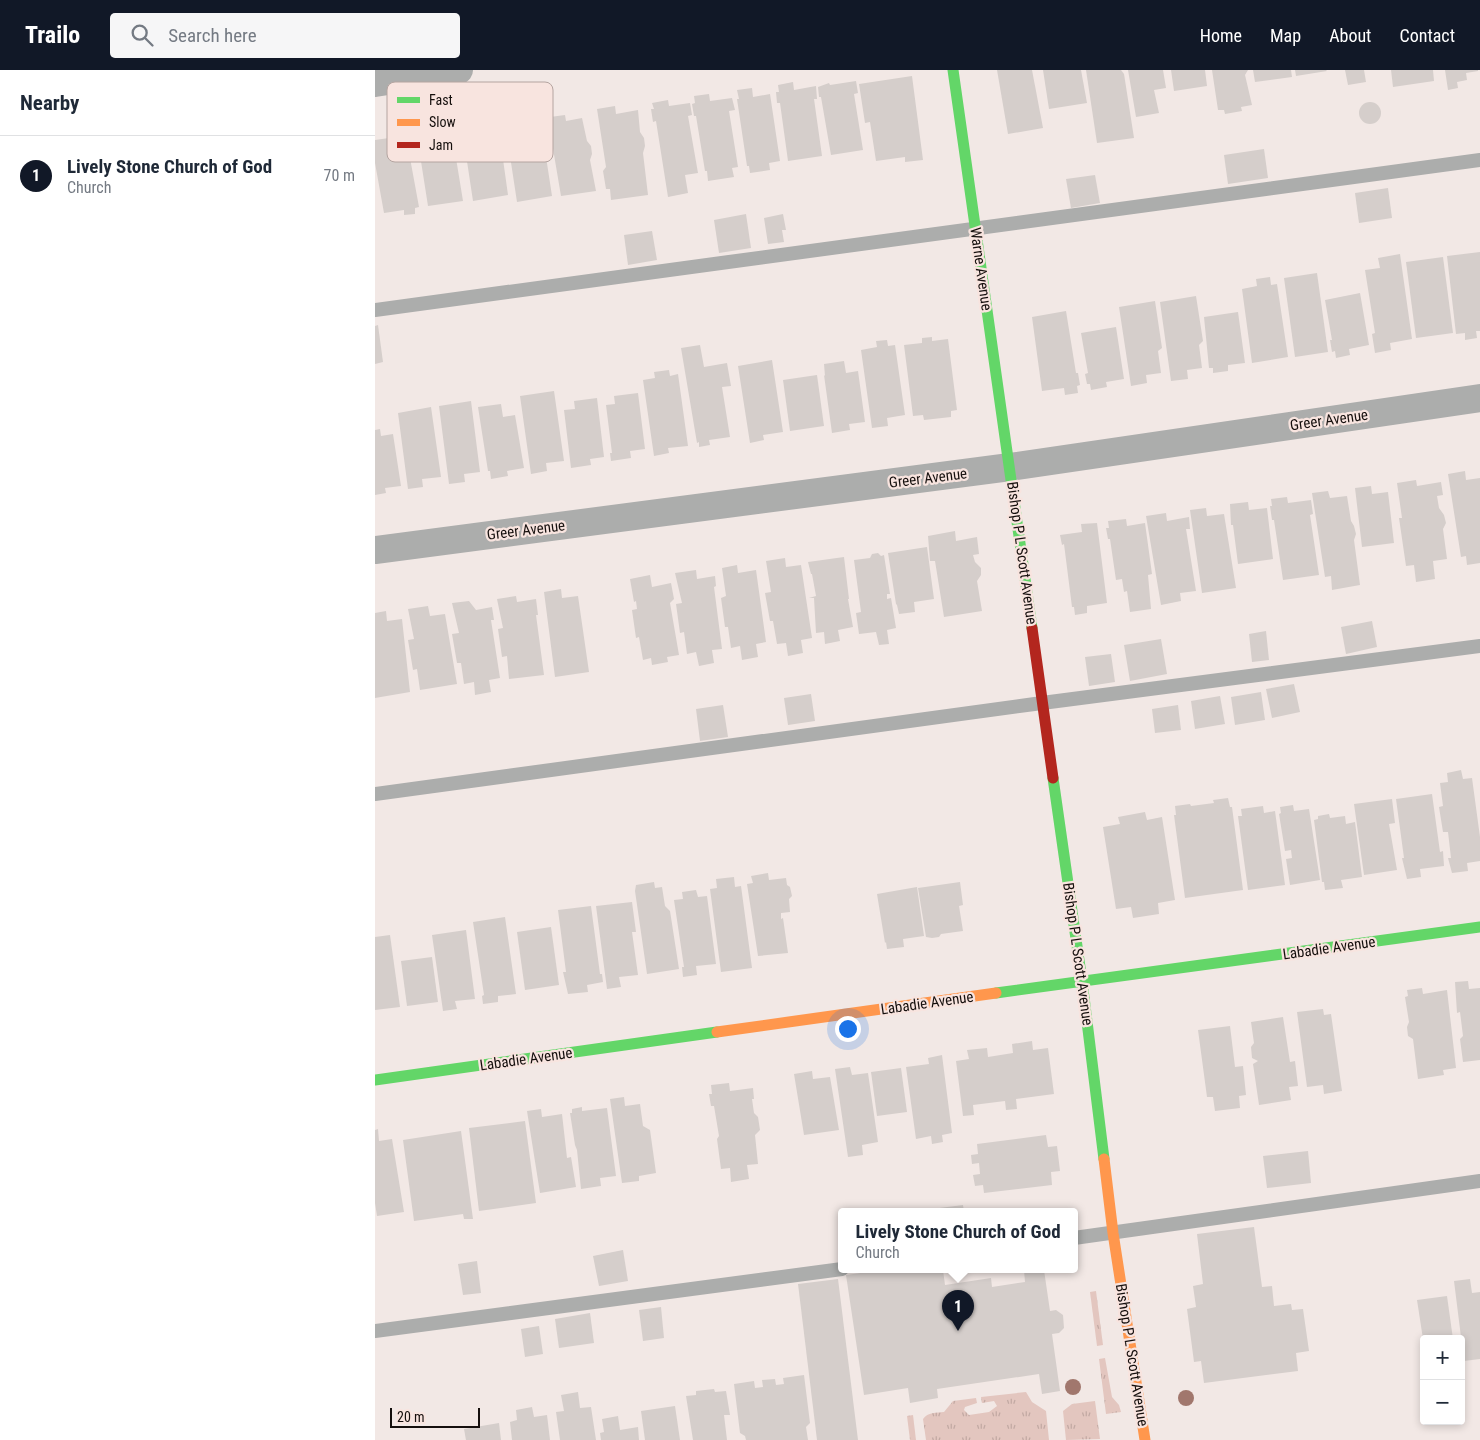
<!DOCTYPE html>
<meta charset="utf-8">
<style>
:root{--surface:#fff;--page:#f6f6f7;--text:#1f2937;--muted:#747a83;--line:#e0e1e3;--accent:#111827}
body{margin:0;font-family:"Roboto Condensed",sans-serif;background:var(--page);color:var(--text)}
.controls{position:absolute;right:15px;bottom:15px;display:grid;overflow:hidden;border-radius:5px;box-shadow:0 2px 8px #0003}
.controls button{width:45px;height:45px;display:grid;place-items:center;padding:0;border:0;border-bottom:1px solid var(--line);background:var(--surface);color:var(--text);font:25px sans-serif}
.scale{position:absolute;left:15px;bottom:12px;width:90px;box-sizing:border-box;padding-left:5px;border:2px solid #150f0d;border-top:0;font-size:14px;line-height:18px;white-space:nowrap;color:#150f0d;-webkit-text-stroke:4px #f8e4df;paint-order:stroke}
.you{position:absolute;left:472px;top:958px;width:18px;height:18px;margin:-12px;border:4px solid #fff;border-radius:50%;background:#1a73e8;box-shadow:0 0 0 8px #1a73e833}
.badge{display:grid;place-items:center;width:32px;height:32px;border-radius:50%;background:var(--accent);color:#fff;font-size:16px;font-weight:700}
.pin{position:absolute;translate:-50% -41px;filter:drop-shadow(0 1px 2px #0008)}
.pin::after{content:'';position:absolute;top:26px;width:18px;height:15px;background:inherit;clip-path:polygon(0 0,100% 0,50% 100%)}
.popup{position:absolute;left:463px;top:1138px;width:240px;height:65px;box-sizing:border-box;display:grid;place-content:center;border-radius:5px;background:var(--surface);filter:drop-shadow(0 1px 4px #0005);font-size:16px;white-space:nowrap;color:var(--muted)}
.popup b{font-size:19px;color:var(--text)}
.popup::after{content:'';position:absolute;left:50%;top:100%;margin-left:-10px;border:10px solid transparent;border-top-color:var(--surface)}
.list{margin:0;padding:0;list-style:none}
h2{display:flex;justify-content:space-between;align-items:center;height:65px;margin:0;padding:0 20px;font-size:21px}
h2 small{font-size:16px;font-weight:400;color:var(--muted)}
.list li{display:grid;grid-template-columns:32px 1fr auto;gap:15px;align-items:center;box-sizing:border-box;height:80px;padding:0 20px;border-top:1px solid var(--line)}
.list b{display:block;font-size:19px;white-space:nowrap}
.list p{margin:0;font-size:16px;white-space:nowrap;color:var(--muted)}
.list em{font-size:16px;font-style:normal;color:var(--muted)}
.icon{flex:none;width:28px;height:28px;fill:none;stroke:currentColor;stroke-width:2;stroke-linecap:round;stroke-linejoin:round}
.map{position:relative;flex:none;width:1105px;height:1370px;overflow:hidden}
header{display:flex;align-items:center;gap:30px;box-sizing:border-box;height:70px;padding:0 25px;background:var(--accent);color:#fff}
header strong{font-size:24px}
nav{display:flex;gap:28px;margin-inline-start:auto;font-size:18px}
.search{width:350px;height:45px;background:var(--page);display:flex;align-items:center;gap:12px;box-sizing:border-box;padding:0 18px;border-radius:5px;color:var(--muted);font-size:19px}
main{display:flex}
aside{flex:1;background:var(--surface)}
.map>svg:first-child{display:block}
.grass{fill:url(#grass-tufts)}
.building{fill:#d5cecb}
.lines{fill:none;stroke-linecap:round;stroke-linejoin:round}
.lane{stroke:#acadac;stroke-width:14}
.street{stroke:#acadac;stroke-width:28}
.fast{stroke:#63d668;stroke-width:11}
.slow{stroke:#ff974d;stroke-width:11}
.jam{stroke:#b3261e;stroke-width:11}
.tree{fill:#a1776d}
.labels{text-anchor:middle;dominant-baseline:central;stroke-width:4.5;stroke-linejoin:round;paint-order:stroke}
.street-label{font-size:15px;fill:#150f0d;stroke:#f8e4df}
.key{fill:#f8e4df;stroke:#b4a4a0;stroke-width:1}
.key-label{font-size:14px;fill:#150f0d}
</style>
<header>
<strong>Trailo</strong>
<div class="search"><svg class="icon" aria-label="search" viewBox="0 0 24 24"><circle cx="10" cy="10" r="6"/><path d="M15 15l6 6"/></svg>Search here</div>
<nav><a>Home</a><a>Map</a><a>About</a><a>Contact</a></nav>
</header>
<main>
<aside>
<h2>Nearby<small></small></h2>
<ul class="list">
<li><span class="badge">1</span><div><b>Lively Stone Church of God</b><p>Church</p></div><em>70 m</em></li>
</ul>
</aside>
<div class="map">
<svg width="1105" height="1370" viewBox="0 0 1105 1370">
<defs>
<pattern id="grass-tufts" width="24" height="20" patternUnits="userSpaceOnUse" patternTransform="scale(1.25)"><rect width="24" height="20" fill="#e3c6bf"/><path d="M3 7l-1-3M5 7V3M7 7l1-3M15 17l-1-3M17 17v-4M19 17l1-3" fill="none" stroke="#c2a9a3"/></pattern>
</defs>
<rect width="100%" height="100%" fill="#f2e8e5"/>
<!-- grass -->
<g class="grass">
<path d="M721,1221L728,1275L722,1276L715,1222Z"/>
<path d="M730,1288L737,1327L744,1335L746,1342L731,1344L724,1289Z"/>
<path d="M651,1322L657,1332L671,1341L674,1370H551L548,1349C553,1342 561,1343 569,1342L578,1331L601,1328L602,1333L590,1337L589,1340L594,1345L614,1342L622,1336L619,1331L607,1333L606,1327Z"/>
<path d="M720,1331L725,1369L691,1370L688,1341L697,1334Z"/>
<path d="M538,1345L541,1370H535L532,1346Z"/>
</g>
<!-- building -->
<g class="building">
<path d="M622,0H657L668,58L633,64Z"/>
<path d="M668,0H706L712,33L674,39Z"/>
<path d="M711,0H746L749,4L759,68L722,73Z"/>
<path d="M753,0H788L791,18L779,20L784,43L761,47Z"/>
<path d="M796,0H830L832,16L799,21Z"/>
<path d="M837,0H873L870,5L877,35L866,37L867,41L850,44L849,40H843Z"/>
<path d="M878,0H916L917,7L880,12Z"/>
<path d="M920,0H951L952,1L921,6Z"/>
<path d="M970,0H989L991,12L973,15Z"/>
<path d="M1016,0H1058L1059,11L1018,17Z"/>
<path d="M1070,0H1103V1L1091,3L1092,10L1082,12L1083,18L1073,20Z"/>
<path d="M537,6L548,90L530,92V87L501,91L495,52L490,53L484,14Z"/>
<path d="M481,11L483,23L479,24L488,80L456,85L446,27H444L443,17L454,13L455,15Z"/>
<path d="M418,12L419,20L441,16L442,29H439L447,86L413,91L405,33H402L401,22H404L403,15Z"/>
<path d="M377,18L378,27L395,24L405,91L394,93L395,100L375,103L374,96H372L362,29H364L362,20Z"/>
<path d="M334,24L335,31L357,28L360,40L354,41L363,97L357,98L359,107L333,111L332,101H330L321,46H319L317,34L320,33L319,26Z"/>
<path d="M293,30L294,36L315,33L317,45L313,46L323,103L310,105L313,123L293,127L281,51L278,52L276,39H279L277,33Z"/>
<circle cx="995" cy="43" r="11"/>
<path d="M240,36L241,44L263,40L265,62L269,68L270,76L268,83L273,125L236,130L235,119H231L228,101L231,97L222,39Z"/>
<path d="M190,45L191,51L207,48L212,71L216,76L217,84L215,90L221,121L186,126L174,55L176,54L175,47Z"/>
<path d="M146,50L147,57L166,54L177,126L142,132L130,53Z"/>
<path d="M104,54L105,64L125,61L127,75H126L133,125L98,131L90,78L86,79L84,67L88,66L86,57Z"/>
<path d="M60,60L61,70L82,67L84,82H80L88,131L53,136L45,85L44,86L42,63Z"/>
<path d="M14,68L15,75L40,71L42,87L35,88L44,137L40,138V144L29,145V140L9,143L0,93V70Z"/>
<path d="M889,79L893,108L853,114L849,85Z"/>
<path d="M720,105L725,133L696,138L691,109Z"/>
<path d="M1013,118L1017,148L984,153L980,123Z"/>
<path d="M371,144L376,178L344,183L339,150Z"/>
<path d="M408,144L411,160H407L409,172L393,174L389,148Z"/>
<path d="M277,161L282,190L253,195L249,165Z"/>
<path d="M1105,182V261H1101L1102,268L1090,270V263L1081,264L1072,186Z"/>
<path d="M1025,184L1037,269L1015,273L1016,280L1000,283L997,264L1000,263L990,200L1005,198L1003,188Z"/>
<path d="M1068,187L1078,263L1041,268L1031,192Z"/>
<path d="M942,203L953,282L920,287L909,208Z"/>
<path d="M895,207L896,215L902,214L913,287L877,293L867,219L882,216L881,209Z"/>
<path d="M985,223L994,275L974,279L975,285L961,288L960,281L957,282L955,270H957L950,230Z"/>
<path d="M821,226L828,271L824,275L827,298L812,300L813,309L796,311L785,232Z"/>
<path d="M780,231L787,278L783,281L786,303L771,305L772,313L756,316L744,237Z"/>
<path d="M691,241L701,303H703L705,315L702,316L703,323L690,325L689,318L667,321L657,247Z"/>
<path d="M863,242L870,293L853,295V301L838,303V298H834L829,247Z"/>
<path d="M3,255L8,292L0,294V256Z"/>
<path d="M741,257L749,309L731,312L732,317L716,320L715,314H712L710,304L713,303L706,263Z"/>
<path d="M557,267V271L573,269L582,340L576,341V347L549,350L548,345L538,346L529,275L547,273V268Z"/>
<path d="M512,270L513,276L520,275L530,345L512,348L513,356L497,358L486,280L502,277L501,271Z"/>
<path d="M325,275L329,297L352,293L356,316L347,317L355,367L334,370L335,375L324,377V372L322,373L306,278Z"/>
<path d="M397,290L408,362L388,365L389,370L375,373L363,296Z"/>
<path d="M469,291L471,303L483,301L490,352L474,354L475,360L457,363L449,305L450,306L449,294Z"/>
<path d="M294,300L295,306L303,304L313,376L293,378L294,383L279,386L268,310L280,308L279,302Z"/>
<path d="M442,305L449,356L415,361L408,310Z"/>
<path d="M179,321L189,391L171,393L172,401L156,404L145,326Z"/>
<path d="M263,323L270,379L255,381L256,388L236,391L235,383H237L231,335L240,334L239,326Z"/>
<path d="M222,328L229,387L215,389L216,395L196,398L189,340L200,339L199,331Z"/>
<path d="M96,331L105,402L89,404L90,412L74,414L64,336Z"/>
<path d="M126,334L128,347L140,345L149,398L132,401L133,406L116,409L115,401H113L103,337Z"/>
<path d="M56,337L66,407L47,409L48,417L33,419L23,343Z"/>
<path d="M5,359L6,366L18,364L26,416L10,418L11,423L0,425V360Z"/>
<path d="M1090,401L1091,410L1105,408V493L1092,495L1091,486L1086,487L1073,404Z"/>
<path d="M1041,410L1042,416L1066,412L1068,425L1062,426L1064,438L1069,445L1071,453L1068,459L1072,489L1058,491L1060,509L1041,512L1039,495L1031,496L1024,448H1027L1022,413Z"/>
<path d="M996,416L997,424L1013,422L1019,473L987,477L980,418Z"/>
<path d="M953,421L955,428L972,426L976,451L979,456L981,464L979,470L985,515L957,520L956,506L950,507L937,423Z"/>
<path d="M912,427L913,433L936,430L938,444L935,445L944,505L908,510L899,450H897L895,436H897L896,429Z"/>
<path d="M873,432L874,440L892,438L898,489L863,494L858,455H856L855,434Z"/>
<path d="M831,438L832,446L849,444L861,518L827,523L815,440Z"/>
<path d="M791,443L792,451L814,447L815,459H811L821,521L805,523L806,531L786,535L771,446Z"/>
<path d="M751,449L752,456L770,453L777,504L773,505L776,539L755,542L752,521L749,522L747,509L741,510L735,469H733L731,458H734L733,451Z"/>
<path d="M722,453L732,533L712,536V543L700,545L699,537H697L689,474L687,475L685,465L707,462L706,454Z"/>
<path d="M580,461L581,471L602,467L604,484L598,485L600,492L606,498V505L602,511L607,541L569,547L560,491H555L553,466Z"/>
<path d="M552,477L559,529L539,532L540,542L524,544L522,535L521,534L513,483Z"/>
<path d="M503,483L506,486L509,485L515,524H512V529L516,528L521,558L512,560L514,574L504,575L501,562L484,564L481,543L486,542L479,490L495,488L497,484Z"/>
<path d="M469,487L474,529H473L478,557L463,560L465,571L450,574L449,562L441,563L439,528H434L441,526L437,504H436L433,492Z"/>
<path d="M410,488L411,497L426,495L437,568L426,570L428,583L413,586L411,573L402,574L398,551H395L390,523L396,522L391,491Z"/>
<path d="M362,495L363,503L381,500L391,572L381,574L383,587L367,590L365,576L356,578L353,557H350L346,528L351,526L347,498Z"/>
<path d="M321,500L322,509L340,506L341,516L339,517L347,579L337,580L339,593L324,596L321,582L312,584L309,562L305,563L301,534L307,533L300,503Z"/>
<path d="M275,505L277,517L296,513L299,529L295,533L304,585L292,587L293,592L277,595L276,588L268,590L264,567L261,568L257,540L262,539L261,531L259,532L255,509Z"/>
<path d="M186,519L187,528L203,526L214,602L180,607L169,522Z"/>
<path d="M141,526L142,532L161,529L163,545H161L169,605L134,609L132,586L127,587L123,559L128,558L122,529Z"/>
<path d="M94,531L101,540L117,537L119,550H116L125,608L114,610L116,622L100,625L99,612L89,614L86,593H82L77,564L84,563L77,533Z"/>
<path d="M53,536L55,546L70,544L82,614L45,620L42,599L38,600L33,570L39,569L33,539Z"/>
<path d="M11,541L12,551L27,549L35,622L0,628V543Z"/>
<path d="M997,551L1002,577L971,584L966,557Z"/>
<path d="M891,561L894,590L877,592L874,564Z"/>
<path d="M786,569L792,604L755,611L749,575Z"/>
<path d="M736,584L740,612L714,616L710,587Z"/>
<path d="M919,614L925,642L897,648L891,619Z"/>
<path d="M886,622L890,650L860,655L856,627Z"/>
<path d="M436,624L440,651L413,655L409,628Z"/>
<path d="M845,626L850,654L820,659L816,631Z"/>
<path d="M348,635L353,667L325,671L321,639Z"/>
<path d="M803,635L806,660L780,663L777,639Z"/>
<path d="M1086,700L1088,709L1097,708L1105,767V791L1092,793L1093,801L1077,803L1073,788H1076L1073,762H1068L1064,737L1068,736L1065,713L1073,712L1072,703Z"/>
<path d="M1057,724L1065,782L1068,781L1069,796L1045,799L1046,807L1032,809L1027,788H1029L1021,729Z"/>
<path d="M853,728L855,737H857L868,820L810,828L799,745H801L800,736L815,734L816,736L839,733L838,730Z"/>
<path d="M1017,729L1020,753L1014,754L1022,800L989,805L979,734Z"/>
<path d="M918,735L919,741L934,739L945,810L915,815L911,789L917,788L916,780L910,781L904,744L906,743L905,737Z"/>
<path d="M888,736L889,743L900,741L910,815L873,820L863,746H867L866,739Z"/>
<path d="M770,742L772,750L787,747L800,830L783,833L784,844L758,848L756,837L741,839L728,757L745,754L743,747Z"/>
<path d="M954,744L955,748L970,746L971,754L980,752L987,807L966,810L968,818L950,820L949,812H947L939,750L943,749V746Z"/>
<path d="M393,803L394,810L411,808L412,815L415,817L417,826L414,829L415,842L406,843V849L408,848L413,883L383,886L372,814L378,813L376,806Z"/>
<path d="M359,807L360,817L366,816L377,898L346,902L335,819L342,818L341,809Z"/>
<path d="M279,812L280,818L287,817L290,836L295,841L304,899L272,904L260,821L261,815Z"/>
<path d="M585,812L588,835L584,836L588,861L566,864L564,867L557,868L551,867L543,818Z"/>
<path d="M542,817L549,866L528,869L529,877L512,879L511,872L510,873L502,824Z"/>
<path d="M321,820L323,827L332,826L341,894L321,896L322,905L308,907L307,897H309L299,830L308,829L307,822Z"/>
<path d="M257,832L261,862H257L263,905L244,907L246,917L232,919L221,836Z"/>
<path d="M216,836L225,904H227L228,912L212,915L213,922L193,924L188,902H191L183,840Z"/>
<path d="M130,847L141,924L123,926V932L108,934L107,926L109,925L98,852Z"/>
<path d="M176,857L184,915L150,920L142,862Z"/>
<path d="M91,860L100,929L80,931L82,939L68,941L57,865Z"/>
<path d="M15,865L25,937L0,940V867Z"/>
<path d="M57,887L63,932L32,936L26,891Z"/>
<path d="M1093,911L1094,919L1105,918V990L1088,992L1085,969L1088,966L1085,942L1082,943L1080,912Z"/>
<path d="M1047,918L1048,924L1072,920L1081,998L1068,1000L1069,1005L1043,1009L1038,969L1033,966L1032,957L1034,952L1030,927L1033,926L1032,920Z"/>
<path d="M948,939L949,945L956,944L967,1021L949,1024L948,1015L932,1017L922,942Z"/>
<path d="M908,947L915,992L920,991L923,1016L914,1017L916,1030L884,1035L878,994L883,991L877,988L876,977L879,973L876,952Z"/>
<path d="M855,956L860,997L868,996L871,1025L864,1026L865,1038L840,1041L838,1027H832L823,960Z"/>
<path d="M657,971L658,980L673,978L679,1024L641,1029L642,1039L631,1040L630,1031L598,1035L599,1045L588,1046L581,991L594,989L592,980L612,978L613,987L638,983L637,974Z"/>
<path d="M567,985L577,1063L567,1065L568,1072L557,1074L556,1066L541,1069L531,997L554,994L553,988Z"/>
<path d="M475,997L477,1005L493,1003L503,1072L487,1075L488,1085L473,1087L460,999Z"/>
<path d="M526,998L532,1042L502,1046L496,1002Z"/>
<path d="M437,1001L438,1009L455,1007L464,1060L429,1065L419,1004Z"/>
<path d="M354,1013L355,1021L378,1018L379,1029H377L379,1043L383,1047L385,1060L380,1065L383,1094L372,1095L374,1109L356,1112L355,1098L346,1099L342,1069L344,1066L339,1036H336L334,1024H337L336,1015Z"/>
<path d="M249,1027L250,1036L265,1034L268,1056L275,1060L281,1103L264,1106V1111L247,1113L235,1029Z"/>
<path d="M207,1037V1041L232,1038L241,1106L225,1108L226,1116L206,1119L202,1080L200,1075L195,1043H197V1039Z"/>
<path d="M166,1039L167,1047L187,1044L192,1088L196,1087L201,1117L165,1123L152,1041Z"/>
<path d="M150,1051L161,1133L104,1141L94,1058Z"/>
<path d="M3,1059L4,1071L17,1069L29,1142L2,1146L0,1133V1060Z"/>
<path d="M86,1061L98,1149H89L88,1144L39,1151L28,1070Z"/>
<path d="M671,1065L673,1077L682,1076L685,1101L676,1102L677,1115L609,1123L608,1115L600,1116L598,1105L605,1104L604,1093L597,1094L596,1085L603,1084L602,1074Z"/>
<path d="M933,1081L936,1113L892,1118L888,1086Z"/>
<path d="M588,1135L589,1142H550L549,1140Z"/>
<path d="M879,1157L887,1217L897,1216L899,1236L916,1234L917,1240L928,1239L934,1281L921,1283L923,1301L829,1313L826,1291L819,1292L812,1239L821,1237L818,1216L828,1214L822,1164Z"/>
<path d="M248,1180L253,1211L224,1216L218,1186Z"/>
<path d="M102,1191L106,1223L88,1225L83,1194Z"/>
<path d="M507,1200H568L570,1215L616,1208L617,1217L650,1212L649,1200H669L675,1241L681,1240L688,1245L689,1258L684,1263L677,1264L685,1321L667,1324L664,1304L562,1319L563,1328L535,1333L533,1318L489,1325L471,1205Z"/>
<path d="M463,1209L483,1370H442L423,1214Z"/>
<path d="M1095,1209L1097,1223L1105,1222V1289L1089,1291L1079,1211Z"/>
<path d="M1072,1226L1078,1269H1048L1042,1230Z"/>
<path d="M286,1237L289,1268L268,1271L264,1240Z"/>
<path d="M215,1243L219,1273L184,1278L180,1249Z"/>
<path d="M164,1256L168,1284L150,1287L146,1259Z"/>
<path d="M429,1305L435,1353L431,1357L433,1370H371L370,1366L365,1363L359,1314L379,1311L380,1318L388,1317L387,1310L400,1309L401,1315L409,1314L408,1308Z"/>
<path d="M339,1319L340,1322L351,1321L355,1345H349L352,1370H318L311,1326L321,1325V1321Z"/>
<path d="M203,1322L205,1338L216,1337L221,1370H185L181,1342L189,1341L186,1325Z"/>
<path d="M300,1336L305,1370H270L266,1341Z"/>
<path d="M157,1337L159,1347L172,1345L175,1370H137L135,1352L142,1350L141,1340Z"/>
<path d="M243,1346L245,1360L263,1357L264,1370H226L225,1363L229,1362L227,1349Z"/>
<path d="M124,1353L126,1370H91L89,1359Z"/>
</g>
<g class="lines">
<!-- lane -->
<g class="lane">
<path d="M0,240L1105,90"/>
<path d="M0,724L667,633L1105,576"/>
<path d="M699,1168L1105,1111"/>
<path d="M0,1261L467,1199"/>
</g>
<!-- street -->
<g class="street">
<path d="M0,13L84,0"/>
<path d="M0,480L635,397L1105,328"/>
</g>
<!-- fast -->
<g class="fast">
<path d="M578,0L657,558"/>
<path d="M678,708L707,911L729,1089"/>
<path d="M621,923L1105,857"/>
<path d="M0,1010L342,962"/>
</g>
<!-- slow -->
<g class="slow">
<path d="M342,962L621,923"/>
<path d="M729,1089L738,1163L770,1370"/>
</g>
<!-- jam -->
<path class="jam" d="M657,558L678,708"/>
</g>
<!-- trees -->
<g class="tree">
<circle cx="698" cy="1317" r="8"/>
<circle cx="811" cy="1328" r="8"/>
</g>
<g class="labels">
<!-- street labels -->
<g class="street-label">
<text transform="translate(606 199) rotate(82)">Warne Avenue</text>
<text transform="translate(954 350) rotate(-8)">Greer Avenue</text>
<text transform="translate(553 408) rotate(-7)">Greer Avenue</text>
<text transform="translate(151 460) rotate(-7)">Greer Avenue</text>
<text transform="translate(647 483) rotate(82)">Bishop P L Scott Avenue</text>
<text transform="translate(954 878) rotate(-8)">Labadie Avenue</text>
<text transform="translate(703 884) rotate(82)">Bishop P L Scott Avenue</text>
<text transform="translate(552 933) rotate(-8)">Labadie Avenue</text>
<text transform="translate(151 989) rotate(-8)">Labadie Avenue</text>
<text transform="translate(757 1285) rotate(81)">Bishop P L Scott Avenue</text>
</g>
</g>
<!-- legend -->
<rect x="12" y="12" width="166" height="80" rx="8" class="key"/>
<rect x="22" y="27" width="23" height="6" fill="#63d668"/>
<rect x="22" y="49" width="23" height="7" fill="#ff974d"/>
<rect x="22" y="72" width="23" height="6" fill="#b3261e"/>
<g class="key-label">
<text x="54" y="35">Fast</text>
<text x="54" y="57">Slow</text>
<text x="54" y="80">Jam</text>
</g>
</svg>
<div class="controls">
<button>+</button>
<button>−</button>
</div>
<div class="scale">20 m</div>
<div class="you"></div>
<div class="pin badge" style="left:583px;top:1261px">1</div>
<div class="popup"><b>Lively Stone Church of God</b>Church</div>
</div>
</main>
